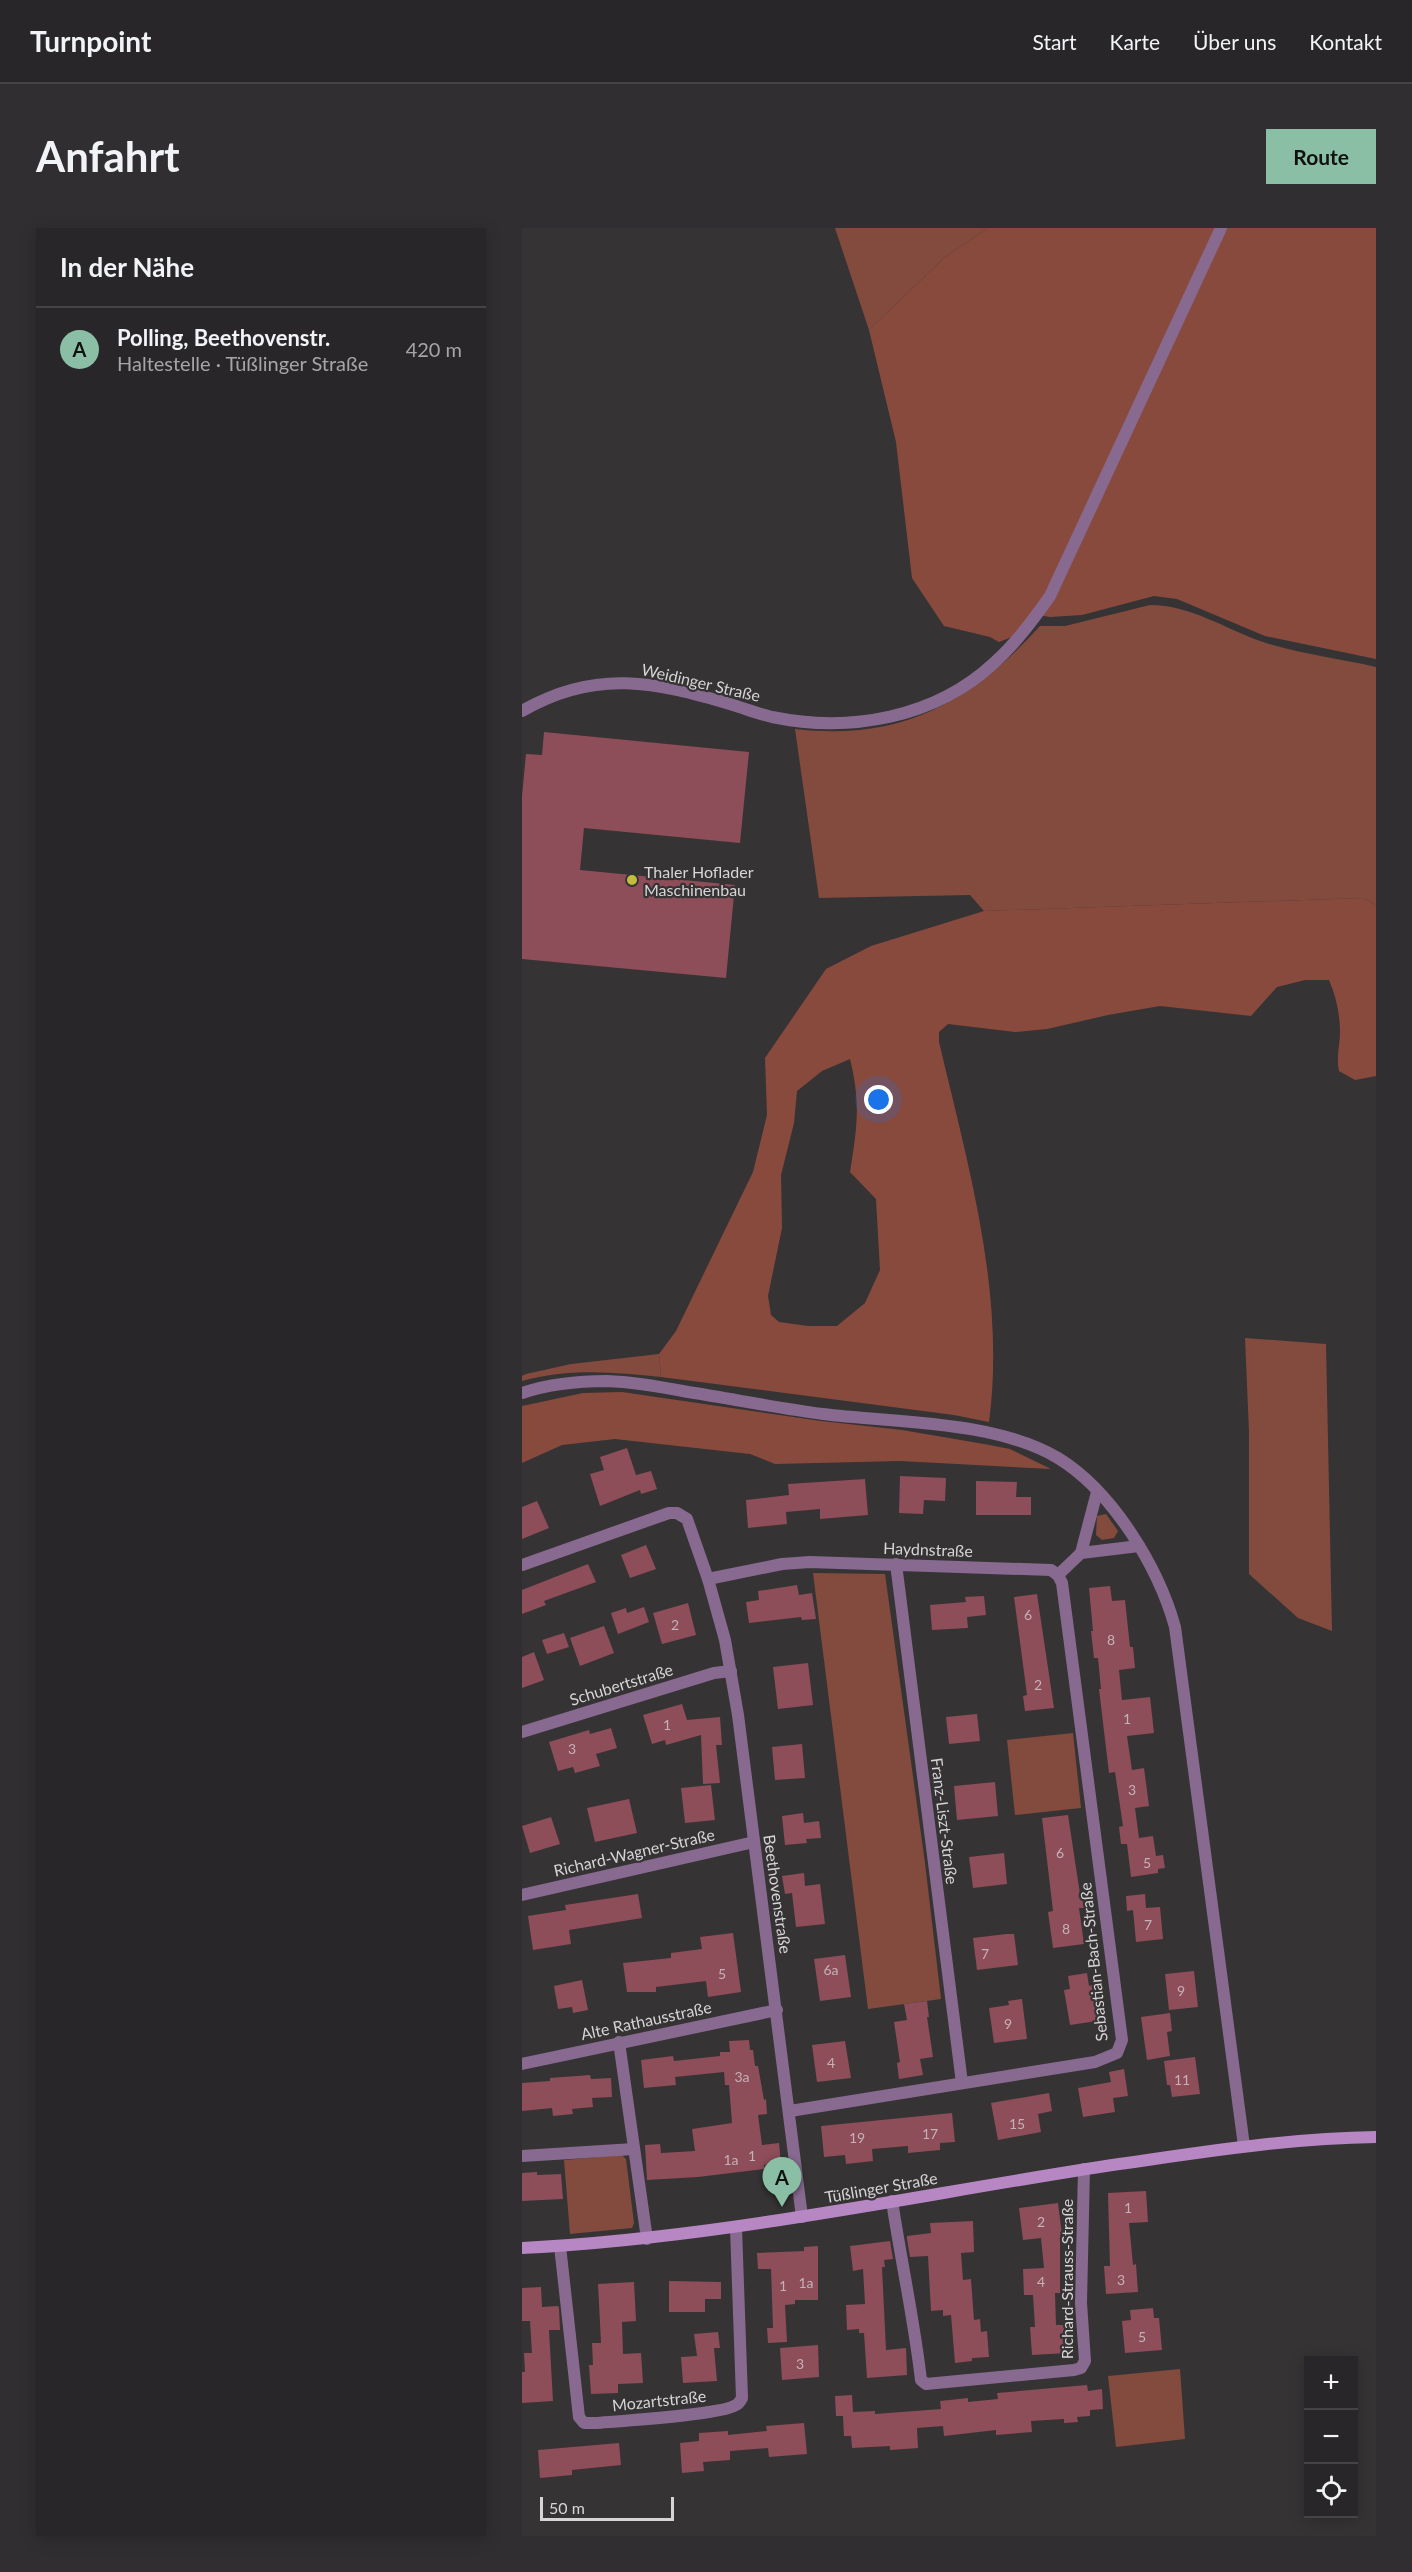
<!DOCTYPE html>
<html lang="de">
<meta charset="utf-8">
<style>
:root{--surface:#282628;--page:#302e30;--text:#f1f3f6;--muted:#a5a5a8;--line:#444345;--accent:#8abfa5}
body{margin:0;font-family:Lato,sans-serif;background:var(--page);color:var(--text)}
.controls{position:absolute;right:18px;bottom:18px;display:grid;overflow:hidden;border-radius:0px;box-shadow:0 3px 15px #0003}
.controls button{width:54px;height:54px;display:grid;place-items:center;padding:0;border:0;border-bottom:2px solid var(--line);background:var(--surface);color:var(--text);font:30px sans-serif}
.scale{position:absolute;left:18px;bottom:15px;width:134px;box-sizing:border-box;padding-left:6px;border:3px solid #d6d4d5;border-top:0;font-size:16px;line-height:21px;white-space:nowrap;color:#d6d4d5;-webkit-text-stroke:4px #363335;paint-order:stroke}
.you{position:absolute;left:357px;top:872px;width:21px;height:21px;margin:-15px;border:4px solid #fff;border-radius:50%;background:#1a73e8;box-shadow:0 0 0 9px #1a73e833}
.badge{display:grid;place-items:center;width:39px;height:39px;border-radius:50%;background:var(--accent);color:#111;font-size:20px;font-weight:700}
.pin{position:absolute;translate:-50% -50px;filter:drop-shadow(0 2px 3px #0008)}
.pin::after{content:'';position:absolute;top:32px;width:21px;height:18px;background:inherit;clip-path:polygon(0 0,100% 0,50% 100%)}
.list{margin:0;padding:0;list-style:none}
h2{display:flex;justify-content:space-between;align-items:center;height:78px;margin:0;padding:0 24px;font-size:26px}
h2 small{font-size:20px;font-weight:400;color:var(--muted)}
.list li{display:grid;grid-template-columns:39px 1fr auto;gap:18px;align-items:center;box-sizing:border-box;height:84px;padding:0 24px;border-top:2px solid var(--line)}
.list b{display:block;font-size:22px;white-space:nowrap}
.list p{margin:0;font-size:20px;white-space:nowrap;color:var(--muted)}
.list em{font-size:20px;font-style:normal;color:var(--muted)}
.icon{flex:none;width:33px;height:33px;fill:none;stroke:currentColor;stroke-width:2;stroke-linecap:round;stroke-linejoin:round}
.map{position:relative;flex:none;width:854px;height:2308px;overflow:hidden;border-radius:0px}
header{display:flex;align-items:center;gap:36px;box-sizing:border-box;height:84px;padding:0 30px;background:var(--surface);border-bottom:2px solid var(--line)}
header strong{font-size:28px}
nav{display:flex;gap:33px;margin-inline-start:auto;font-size:21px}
.intro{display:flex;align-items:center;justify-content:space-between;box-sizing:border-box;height:144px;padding:0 36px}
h1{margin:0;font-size:42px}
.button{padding:15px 27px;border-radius:0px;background:var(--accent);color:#111;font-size:21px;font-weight:700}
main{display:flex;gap:36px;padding:0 36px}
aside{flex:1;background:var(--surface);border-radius:0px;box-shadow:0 3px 15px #0003}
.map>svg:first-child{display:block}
.green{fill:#834a3e}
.forest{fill:#894a3e;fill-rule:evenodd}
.building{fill:#8d4d59}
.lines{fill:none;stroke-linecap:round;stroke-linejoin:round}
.street{stroke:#886a90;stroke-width:12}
.secondary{stroke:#b787c3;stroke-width:12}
.poi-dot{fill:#c4bc3d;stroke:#363335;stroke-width:2}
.labels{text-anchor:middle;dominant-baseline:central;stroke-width:4.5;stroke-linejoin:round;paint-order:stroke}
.number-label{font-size:14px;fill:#c4b2b6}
.street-label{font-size:16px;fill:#d6d4d5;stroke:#363335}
.poi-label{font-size:16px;fill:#d6d4d5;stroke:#363335;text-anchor:start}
</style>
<header>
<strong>Turnpoint</strong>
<nav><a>Start</a><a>Karte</a><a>Über uns</a><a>Kontakt</a></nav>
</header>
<div class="intro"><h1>Anfahrt</h1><a class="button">Route</a></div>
<main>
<aside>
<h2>In der Nähe<small></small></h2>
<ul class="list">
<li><span class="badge">A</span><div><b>Polling, Beethovenstr.</b><p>Haltestelle · Tüßlinger Straße</p></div><em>420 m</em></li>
</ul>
</aside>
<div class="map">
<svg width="854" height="2308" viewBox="0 0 854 2308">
<rect width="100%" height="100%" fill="#363335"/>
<!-- green -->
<g class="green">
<path d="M313,0H466L422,30L347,102Z"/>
<path d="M628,377C669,377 703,401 741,414C778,426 817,430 854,439V677L841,670L462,683L448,667L297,670L273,501C379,513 448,475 518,398H543Z"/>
<path d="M723,1110L804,1116L810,1403L776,1390L727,1346V1204Z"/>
<path d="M137,1126L139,1149C93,1144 45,1140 0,1153V1148L4,1146L49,1136Z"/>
<path d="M584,1286L596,1303L592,1310L580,1312L574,1307L575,1288Z"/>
<path d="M291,1345L363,1346L403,1635L419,1771L346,1781Z"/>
<path d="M551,1505L559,1580L493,1587L485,1512Z"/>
<path d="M100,1927L104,1931L112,1995L110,2000L48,2006L42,1932Z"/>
<path d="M658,2141L663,2211L594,2219L586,2148Z"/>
</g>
<!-- forest -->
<g class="forest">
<path d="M466,0H854V431L743,408L655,371L632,368L560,387L528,389L509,386L490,409L477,414L468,409L422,398L390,350L374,214L347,102L422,30Z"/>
<path d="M841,670L854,677V848L833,852L817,843C814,829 818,817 818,804C818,786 814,768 807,752H783L755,759L729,788L638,778L586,787L525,801L493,804L426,796L417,804V814C446,937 484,1066 467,1194L432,1187L139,1149L137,1126L154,1103L231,944L245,887L243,830L304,741L349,718L462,683ZM328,831C339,875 335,900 328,944L354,971L358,1042L343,1075L315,1098H286L257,1094L249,1087L246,1068L260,1000L259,947L272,895L275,863L300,843Z"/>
<path d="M100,1164L299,1193L380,1202L462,1216L488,1221L529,1241L378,1233L253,1236L228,1226L93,1211L40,1217L0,1235V1178L61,1165Z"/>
</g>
<!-- building -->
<g class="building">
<path d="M22,504L227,524L218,615L62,600L58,642L213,657L204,750L0,731V568L4,526L20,527Z"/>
<path d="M105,1220L114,1247L129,1243L135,1261L119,1266L118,1262L78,1278L68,1246L82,1242L78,1229Z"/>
<path d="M378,1248L424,1250L423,1273L402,1272L401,1286L377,1285Z"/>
<path d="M343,1251L346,1287L298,1291V1281L264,1284L265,1296L226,1300L224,1272L267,1267L266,1256Z"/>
<path d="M454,1253L495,1254L494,1269H509V1287H454Z"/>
<path d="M15,1273L27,1300L0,1311V1279Z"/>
<path d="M124,1317L134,1341L108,1350L99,1327Z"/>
<path d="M66,1336L74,1354L22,1373L24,1377L0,1386V1362Z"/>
<path d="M275,1357L277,1367L290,1365L294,1391L280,1392L279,1389L227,1395L224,1374L237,1372L236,1363Z"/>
<path d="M588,1358L590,1373L603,1372L608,1419H611L613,1440L597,1442L600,1472L628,1469L632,1505L605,1508L610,1542L622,1540L627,1578L613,1580L617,1610L631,1608L634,1628L641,1627L643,1640L636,1641V1645L609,1649L605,1616H599L597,1599L601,1598L593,1544L587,1545L577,1461H579L576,1430H572L569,1403H571L567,1360Z"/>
<path d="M515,1366L532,1480L503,1483L501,1468L505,1467L492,1369Z"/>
<path d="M462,1368L464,1387L445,1389L446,1400L410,1402L408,1377L444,1374L443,1369Z"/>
<path d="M166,1375L174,1407L140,1416L131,1385Z"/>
<path d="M122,1379L127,1394L96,1406L89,1385L104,1380L105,1385Z"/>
<path d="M82,1398L92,1425L58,1438L48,1410Z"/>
<path d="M42,1405L47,1419L25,1426L20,1412Z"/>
<path d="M12,1424L22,1452L0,1460V1429Z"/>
<path d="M286,1435L291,1477L256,1481L251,1439Z"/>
<path d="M160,1476L165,1492L198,1489L200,1517H194L198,1555L181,1556L179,1507L144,1517L143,1512L130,1516L121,1487Z"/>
<path d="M455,1486L458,1513L427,1516L424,1489Z"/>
<path d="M89,1500L95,1520L74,1526L78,1538L53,1545L51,1539L36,1543L27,1514L67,1502L68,1506Z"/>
<path d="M280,1516L283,1550L253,1552L250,1519Z"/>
<path d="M473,1554L476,1588L435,1592L432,1558Z"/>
<path d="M189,1557L193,1592L163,1595L159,1560Z"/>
<path d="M107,1571L115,1605L73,1614L65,1580Z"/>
<path d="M281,1585L282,1595L297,1593L299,1610L284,1611L285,1615L263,1617L260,1588Z"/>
<path d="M546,1587L558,1666H560L562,1680H557L562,1716L531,1720L526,1684L531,1683L520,1590Z"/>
<path d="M29,1589L38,1616L8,1625L0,1598Z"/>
<path d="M482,1625L485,1656L451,1660L447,1629Z"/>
<path d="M282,1645L283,1658L298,1656L303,1696L274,1699L270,1665L263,1666L260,1648Z"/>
<path d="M116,1666L120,1690L47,1702L49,1716L11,1722L6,1688L44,1682L43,1677Z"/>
<path d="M623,1666L624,1680L638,1679L641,1711L614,1714L611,1682L605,1683L604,1668Z"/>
<path d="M211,1705L219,1764L186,1769L184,1753L134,1759V1764H105L101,1735L149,1730V1725L180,1721L178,1709Z"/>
<path d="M484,1706H492L496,1737L455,1742L451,1710Z"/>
<path d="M323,1727L329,1769L298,1773L292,1731Z"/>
<path d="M672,1743L676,1779L647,1782L643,1746Z"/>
<path d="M565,1745L567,1758L570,1757L575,1793L548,1797L542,1762L548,1761L546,1748Z"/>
<path d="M60,1752L66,1782L51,1785L50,1779L36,1781L32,1758Z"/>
<path d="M500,1771L505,1811L472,1815L467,1780L487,1777L486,1773Z"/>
<path d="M405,1773L407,1789H405L411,1829L398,1831L401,1847L377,1851L375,1835L378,1834L372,1794L385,1792L382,1776Z"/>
<path d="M648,1785L650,1803L645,1804L648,1828L625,1832L619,1789Z"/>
<path d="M227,1812L228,1822H231L233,1838H236L242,1872L244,1871L245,1886L236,1887L240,1917L257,1915L259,1935L242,1937L243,1941L176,1949L125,1952L123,1917L138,1916L139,1925L173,1923L170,1901L210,1895L207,1857H203L202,1844L153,1849L154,1857L122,1860L119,1832L151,1828L152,1833L198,1828V1824H208L207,1813Z"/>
<path d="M323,1813L329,1850L295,1854L290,1817Z"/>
<path d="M673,1829L678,1866L650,1869L648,1857H645L642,1833Z"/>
<path d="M602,1841L606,1868L591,1870L593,1884L561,1889L556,1860L589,1854L587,1844Z"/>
<path d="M68,1847L69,1851L89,1850L90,1869L70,1870L71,1879L50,1881L51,1886L31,1888L30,1880L0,1883V1855L28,1853V1850Z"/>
<path d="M527,1865L530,1883L516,1886L519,1904L476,1912L469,1875Z"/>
<path d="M430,1885L433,1914L418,1915V1922L386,1925V1918L350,1921L351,1933L324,1936L323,1927L302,1929L299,1898Z"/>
<path d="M15,1944V1947L39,1946L41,1971L0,1973V1945Z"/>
<path d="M624,1963L626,1994L607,1995L611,2037L614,2036L616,2064L584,2066L582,2038H588L586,1965Z"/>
<path d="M536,1975L540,2007H538V2065H533L534,2097H544L546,2125L510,2127L508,2099H513L511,2067H502L501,2041L522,2040L519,2010L501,2012L497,1980Z"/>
<path d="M451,1993L452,2024L439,2025L441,2052L449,2051L452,2092L458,2091L459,2104L465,2103L467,2129L450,2130V2133L433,2135L429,2087L421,2088V2082L409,2083L406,2028L388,2029L385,2011V2008L409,2005L408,1995Z"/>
<path d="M368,2013L371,2031L362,2032L363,2039H360L364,2122L384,2120L385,2147L345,2150L342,2105H337V2101L325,2102L324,2077L343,2076L341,2041L331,2043L328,2018Z"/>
<path d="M296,2018V2072H273V2076L263,2077L265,2114L246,2115L245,2100H251L249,2041H236L235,2025L282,2023V2019Z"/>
<path d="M147,2053L199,2054V2071H183V2084H147Z"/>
<path d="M112,2054L114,2093L100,2094L101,2126L119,2125L121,2155L96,2156V2165L69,2166L67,2137H71L70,2115H79L76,2056Z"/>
<path d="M19,2059L20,2079L36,2078L37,2080L38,2102H27L31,2173L0,2175V2144H3L2,2125H10L8,2093H0V2060Z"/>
<path d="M631,2080L632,2090H637L640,2122L603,2125L600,2093L609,2092L608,2082Z"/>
<path d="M196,2104L198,2120H192L195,2153L161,2155L159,2129L175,2128L172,2106Z"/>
<path d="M296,2117L297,2149L260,2152L258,2120Z"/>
<path d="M565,2157L566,2163L580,2161L581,2181L568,2182V2188L555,2189L556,2194L542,2195V2191L509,2193L510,2204L474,2207V2202L422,2208L421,2198L395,2200L396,2220L368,2222V2218L330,2220L329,2208H322L321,2188H314L313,2168L330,2167L331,2184L353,2183V2186L419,2181L418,2173L446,2170V2174L476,2171L475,2165Z"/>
<path d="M282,2195L285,2226L247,2229L246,2220L208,2223V2232L181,2234L182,2243L160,2245L158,2215L177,2213V2205L206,2203V2207L225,2205L245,2203L244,2198Z"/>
<path d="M97,2215L99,2237L50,2242V2247L18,2250L16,2222Z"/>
</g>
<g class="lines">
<!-- street -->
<g class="street">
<path d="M0,483C74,440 134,454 211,477C224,481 237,486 250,489C328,505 413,490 472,435C494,415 511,392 528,368L699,0"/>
<path d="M0,1165C27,1156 57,1153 85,1153C112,1154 140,1159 166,1164C211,1171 256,1180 301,1186C373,1195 472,1192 536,1230C590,1263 636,1338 653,1399L722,1918"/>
<path d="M559,1325L575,1264"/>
<path d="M374,1336L440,1855"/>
<path d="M0,1337L147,1285H155L165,1291L186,1351L203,1412L216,1487L280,1989"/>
<path d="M186,1351L260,1336L288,1334L529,1342L536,1347L559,1325L617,1318"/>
<path d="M0,1504L192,1445L209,1443"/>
<path d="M0,1667L232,1614"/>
<path d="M97,1814L125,2011"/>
<path d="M0,1836L255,1782"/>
<path d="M268,1883L573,1834L595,1825L600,1812L540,1355L536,1347"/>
<path d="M0,1928L112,1921"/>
<path d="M370,1973C379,2033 392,2091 399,2152L404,2156L552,2142L559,2140L563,2133L559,2075L562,1941"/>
<path d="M38,2018L57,2189L62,2195H73C97,2193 199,2187 214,2177C216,2176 219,2172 220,2170L214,2000"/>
</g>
<!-- secondary -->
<path class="secondary" d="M0,2020C201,2010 398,1966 597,1936C682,1924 768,1910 854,1909"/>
</g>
<!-- markers -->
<circle class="poi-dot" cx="110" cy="652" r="6"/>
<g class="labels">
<!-- number labels -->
<g class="number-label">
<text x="506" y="1386">6</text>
<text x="153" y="1396">2</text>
<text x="589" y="1411">8</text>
<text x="516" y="1456">2</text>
<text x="605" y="1490">1</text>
<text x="145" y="1496">1</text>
<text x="50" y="1520">3</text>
<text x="610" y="1561">3</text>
<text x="538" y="1624">6</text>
<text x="625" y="1634">5</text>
<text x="626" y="1696">7</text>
<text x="544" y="1700">8</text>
<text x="463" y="1725">7</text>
<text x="309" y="1741">6a</text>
<text x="200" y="1745">5</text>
<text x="659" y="1762">9</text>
<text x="486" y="1795">9</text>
<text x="309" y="1834">4</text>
<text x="220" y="1848">3a</text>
<text x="660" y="1851">11</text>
<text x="495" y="1895">15</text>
<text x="408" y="1905">17</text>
<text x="335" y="1909">19</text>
<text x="230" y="1927">1</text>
<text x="209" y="1931">1a</text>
<text x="606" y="1979">1</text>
<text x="519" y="1993">2</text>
<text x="599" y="2051">3</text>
<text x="519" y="2053">4</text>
<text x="284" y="2054">1a</text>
<text x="261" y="2057">1</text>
<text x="620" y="2108">5</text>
<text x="278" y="2135">3</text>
</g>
<!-- street labels -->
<g class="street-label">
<text transform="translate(179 454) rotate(13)">Weidinger Straße</text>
<text transform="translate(406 1321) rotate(2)">Haydnstraße</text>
<text transform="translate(99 1456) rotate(-17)">Schubertstraße</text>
<text transform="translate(423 1593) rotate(83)">Franz-Liszt-Straße</text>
<text transform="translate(112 1624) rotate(-13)">Richard-Wagner-Straße</text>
<text transform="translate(256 1666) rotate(82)">Beethovenstraße</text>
<text transform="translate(571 1734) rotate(-96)">Sebastian-Bach-Straße</text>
<text transform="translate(124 1792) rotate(-12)">Alte Rathausstraße</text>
<text transform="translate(359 1959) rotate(-10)">Tüßlinger Straße</text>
<text transform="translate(544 2051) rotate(-90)">Richard-Strauss-Straße</text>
<text transform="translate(137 2172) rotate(-6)">Mozartstraße</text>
</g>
<!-- poi labels -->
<g class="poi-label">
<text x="122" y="643">Thaler Hoflader<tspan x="122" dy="18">Maschinenbau</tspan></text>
</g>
</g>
</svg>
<div class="controls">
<button>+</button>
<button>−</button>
<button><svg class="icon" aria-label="locate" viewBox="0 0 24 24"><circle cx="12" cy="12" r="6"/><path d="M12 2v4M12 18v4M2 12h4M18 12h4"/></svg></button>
</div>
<div class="scale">50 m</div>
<div class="you"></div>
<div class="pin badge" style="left:260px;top:1979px">A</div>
</div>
</main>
